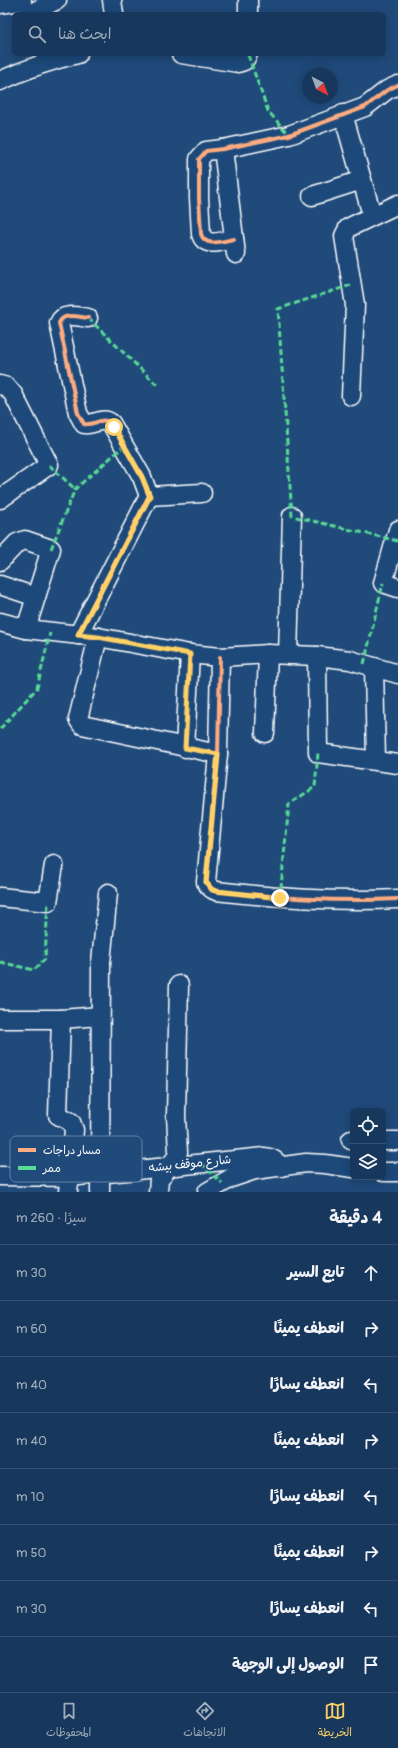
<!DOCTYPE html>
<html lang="ar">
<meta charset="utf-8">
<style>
:root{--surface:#17385c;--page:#244365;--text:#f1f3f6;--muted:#9eacbb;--line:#365272;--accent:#ffd166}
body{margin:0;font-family:Pangolin,"Playpen Sans Arabic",sans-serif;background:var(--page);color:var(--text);direction:rtl}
.controls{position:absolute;right:12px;bottom:12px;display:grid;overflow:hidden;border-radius:6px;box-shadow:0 2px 10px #0003}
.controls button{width:36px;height:36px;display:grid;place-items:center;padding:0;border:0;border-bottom:1px solid var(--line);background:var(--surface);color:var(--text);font:20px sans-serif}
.compass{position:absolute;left:302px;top:68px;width:36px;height:36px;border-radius:50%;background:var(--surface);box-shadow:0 2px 10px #0003;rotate:139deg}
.stop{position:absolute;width:12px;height:12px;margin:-9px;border:3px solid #ffd166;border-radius:50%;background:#fff}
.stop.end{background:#ffd166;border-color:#fff;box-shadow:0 1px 4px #0008}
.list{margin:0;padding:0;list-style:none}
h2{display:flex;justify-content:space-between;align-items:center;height:52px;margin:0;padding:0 16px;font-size:17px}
h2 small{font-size:13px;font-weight:400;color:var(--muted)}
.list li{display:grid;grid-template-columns:26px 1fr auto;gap:12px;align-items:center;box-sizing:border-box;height:56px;padding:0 16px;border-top:1px solid var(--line)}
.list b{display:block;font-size:15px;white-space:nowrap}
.list em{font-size:13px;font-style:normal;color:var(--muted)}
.icon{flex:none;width:22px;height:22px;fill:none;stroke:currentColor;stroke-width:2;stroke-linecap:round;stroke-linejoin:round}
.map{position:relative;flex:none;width:398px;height:1192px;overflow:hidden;direction:ltr}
.search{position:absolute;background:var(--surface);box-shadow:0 2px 10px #0003;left:12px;right:12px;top:12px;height:44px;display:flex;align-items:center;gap:10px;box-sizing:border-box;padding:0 14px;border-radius:6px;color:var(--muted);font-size:15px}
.sheet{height:500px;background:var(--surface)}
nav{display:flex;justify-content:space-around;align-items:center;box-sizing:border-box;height:56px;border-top:1px solid var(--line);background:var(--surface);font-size:11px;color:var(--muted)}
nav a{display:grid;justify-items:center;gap:2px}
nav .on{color:var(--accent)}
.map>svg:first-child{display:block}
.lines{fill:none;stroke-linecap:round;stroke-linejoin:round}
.minor-casing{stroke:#fff;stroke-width:21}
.minor{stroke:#1f4a7a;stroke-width:18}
.quiet{stroke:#5adb95;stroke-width:3;stroke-dasharray:6 3;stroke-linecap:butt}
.cycleway-casing{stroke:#1f4a7a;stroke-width:6}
.cycleway{stroke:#ffac80;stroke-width:4}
.route{stroke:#ffd166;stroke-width:5}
.labels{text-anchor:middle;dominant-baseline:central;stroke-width:3;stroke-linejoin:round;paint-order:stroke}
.street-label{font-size:12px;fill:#fff;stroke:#1f4a7a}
.key{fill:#1f4a7a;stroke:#6280a2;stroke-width:1}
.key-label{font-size:11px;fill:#fff}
</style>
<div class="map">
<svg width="398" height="1192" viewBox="0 0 398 1192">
<rect width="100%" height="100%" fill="#1f4a7a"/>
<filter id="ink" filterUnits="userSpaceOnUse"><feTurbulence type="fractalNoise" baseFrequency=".025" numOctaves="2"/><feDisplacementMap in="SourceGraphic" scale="8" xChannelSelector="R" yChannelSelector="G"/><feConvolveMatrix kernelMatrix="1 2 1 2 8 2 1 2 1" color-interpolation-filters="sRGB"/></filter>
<g filter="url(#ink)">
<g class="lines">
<!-- minor casing -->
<g class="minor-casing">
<g id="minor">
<path d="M112,0L114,14"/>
<path d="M0,4L22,1"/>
<path d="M29,14L57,0"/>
<path d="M248,14V0"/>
<path d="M181,54L238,63L244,61L248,54"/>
<path d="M0,81C26,69 51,60 78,54"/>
<path d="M343,114L372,215"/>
<path d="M223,149L236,254"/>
<path d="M312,196L362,180"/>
<path d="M234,239C222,241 205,248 201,234L199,198V159L206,151L223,149L289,135L365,107L387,90L398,85"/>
<path d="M0,385L7,387L13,394L49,465L0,499"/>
<path d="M351,396L355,305L344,236L348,228L354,225L398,204"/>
<path d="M149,496L202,493"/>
<path d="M398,530L383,583L398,588"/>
<path d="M0,561L17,543L25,540L51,549L26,629"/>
<path d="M0,585L36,597"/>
<path d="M0,622L26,629L98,637L190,654L185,748"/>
<path d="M78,635L149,496L142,477L111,423C102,416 94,426 84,424L78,413L59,323C63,312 79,317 88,318"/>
<path d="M98,637L78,719L82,725L218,754"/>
<path d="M190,654L220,657L268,654"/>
<path d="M288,655L292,516"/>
<path d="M317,656L318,753L398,764"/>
<path d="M220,657L218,754L206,882C209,887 211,889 216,891C277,898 337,902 398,899"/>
<path d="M374,667L376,760"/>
<path d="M265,733L268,654L317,656L350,660L398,674"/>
<path d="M0,897L48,902L54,865"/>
<path d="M0,1019H61L100,1016"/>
<path d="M61,1019L58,1115L71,1122L74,1130L68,1192"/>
<path d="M351,1140H353"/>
<path d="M383,1141H398"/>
<path d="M383,1172H398"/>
<path d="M0,1176L69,1177L264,1157C272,1158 276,1160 281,1167"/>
<path d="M100,1192L101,962L108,893"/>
<path d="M158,1192L159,1179L176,1158L178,1152L176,1116L179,985"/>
<path d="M207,1192L231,1178L255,1170L306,1163L325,1164L353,1168"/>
</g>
</g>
<!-- minor -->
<use href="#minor" class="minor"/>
<!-- quiet -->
<g class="quiet">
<path d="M248,55L268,111L289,135"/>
<path d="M351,285L278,309L292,516L398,541"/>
<path d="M88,318L157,385"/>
<path d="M49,465L75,489"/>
<path d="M51,549L75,489L124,446"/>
<path d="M364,664L383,583"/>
<path d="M0,729L37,688L50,633"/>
<path d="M280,898L289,804L315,787L318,753"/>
<path d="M0,962L34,970L45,959L48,902"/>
<path d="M201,1163L222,1183"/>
</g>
<!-- cycleway casing -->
<g class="cycleway-casing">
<g id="cycleway">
<path d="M234,239C222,241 205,248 201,234L199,198V159L206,151L223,149L289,135L365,107L387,90L398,85"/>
<path d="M78,635L149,496L142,477L111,423C102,416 94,426 84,424L78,413L59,323C63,312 79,317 88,318"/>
<path d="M220,657L218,754L206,882C209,887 211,889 216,891C277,898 337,902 398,899"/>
</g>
</g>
<!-- cycleway -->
<use href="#cycleway" class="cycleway"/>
</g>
</g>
<g class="lines" filter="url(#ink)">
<!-- route -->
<path class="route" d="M114,427L142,477L150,496L78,635L98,637L190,654L185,748L218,754L206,882L212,890L216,891L280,898"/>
</g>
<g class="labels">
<!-- street labels -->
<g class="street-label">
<text transform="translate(190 1164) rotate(-6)">شارع موقف بيشه</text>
</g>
</g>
<!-- legend -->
<rect x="10" y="1136" width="132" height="46" rx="6" class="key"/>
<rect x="18" y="1148" width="18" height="4" fill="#ffac80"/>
<rect x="18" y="1166" width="18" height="4" fill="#5adb95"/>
<g class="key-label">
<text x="43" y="1154">مسار دراجات</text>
<text x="43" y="1172">ممر</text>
</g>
</svg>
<div class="controls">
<button><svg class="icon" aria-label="locate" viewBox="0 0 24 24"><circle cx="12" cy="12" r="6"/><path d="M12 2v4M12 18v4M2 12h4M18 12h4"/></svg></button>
<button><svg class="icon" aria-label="layers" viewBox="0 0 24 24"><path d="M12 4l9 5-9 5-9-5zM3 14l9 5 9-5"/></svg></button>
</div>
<svg class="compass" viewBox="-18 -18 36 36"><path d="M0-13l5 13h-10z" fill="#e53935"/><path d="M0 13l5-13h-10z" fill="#9eacbb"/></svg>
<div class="stop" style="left:114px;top:427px"></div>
<div class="stop end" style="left:280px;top:898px"></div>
<div class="search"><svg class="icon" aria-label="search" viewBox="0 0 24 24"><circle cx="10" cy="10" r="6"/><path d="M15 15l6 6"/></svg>ابحث هنا</div>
</div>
<section class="sheet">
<h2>4 دقيقة<small>سيرًا · 260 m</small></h2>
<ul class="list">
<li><svg class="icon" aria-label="ahead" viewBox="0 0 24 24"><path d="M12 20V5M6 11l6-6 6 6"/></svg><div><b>تابع السير</b></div><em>30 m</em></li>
<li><svg class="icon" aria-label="right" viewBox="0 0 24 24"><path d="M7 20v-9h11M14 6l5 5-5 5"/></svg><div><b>انعطف يمينًا</b></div><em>60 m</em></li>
<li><svg class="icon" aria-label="left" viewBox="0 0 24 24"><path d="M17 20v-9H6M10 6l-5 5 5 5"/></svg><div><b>انعطف يسارًا</b></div><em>40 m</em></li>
<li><svg class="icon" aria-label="right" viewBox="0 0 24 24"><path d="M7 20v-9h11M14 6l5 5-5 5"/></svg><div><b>انعطف يمينًا</b></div><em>40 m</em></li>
<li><svg class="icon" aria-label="left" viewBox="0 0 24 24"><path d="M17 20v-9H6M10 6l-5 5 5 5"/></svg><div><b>انعطف يسارًا</b></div><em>10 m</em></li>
<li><svg class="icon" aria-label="right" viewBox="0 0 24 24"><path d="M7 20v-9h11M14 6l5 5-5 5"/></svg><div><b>انعطف يمينًا</b></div><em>50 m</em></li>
<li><svg class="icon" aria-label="left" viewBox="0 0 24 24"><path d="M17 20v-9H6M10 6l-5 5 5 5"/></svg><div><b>انعطف يسارًا</b></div><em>30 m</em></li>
<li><svg class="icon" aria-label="arrive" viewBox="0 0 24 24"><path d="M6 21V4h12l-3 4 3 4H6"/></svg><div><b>الوصول إلى الوجهة</b></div></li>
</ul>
</section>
<nav>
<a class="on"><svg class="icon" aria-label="map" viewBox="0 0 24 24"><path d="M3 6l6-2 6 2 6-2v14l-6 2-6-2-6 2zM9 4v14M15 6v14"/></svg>الخريطة</a>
<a><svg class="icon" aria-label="directions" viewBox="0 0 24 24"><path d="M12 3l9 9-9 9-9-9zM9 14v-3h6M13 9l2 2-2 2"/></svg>الاتجاهات</a>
<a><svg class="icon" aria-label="saved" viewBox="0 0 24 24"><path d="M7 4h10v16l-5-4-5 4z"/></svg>المحفوظات</a>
</nav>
